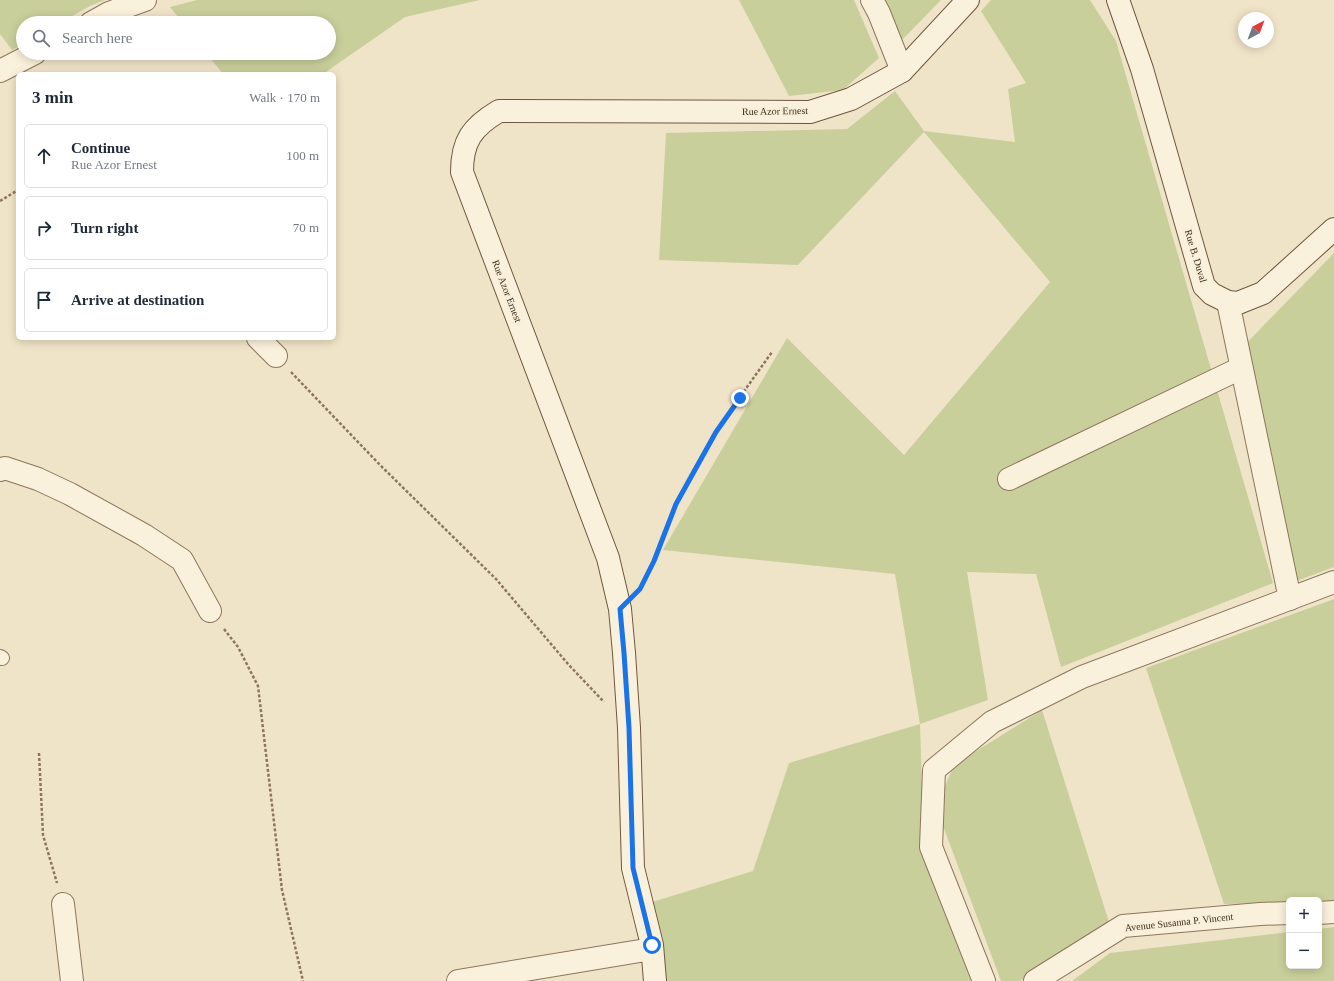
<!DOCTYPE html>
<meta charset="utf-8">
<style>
:root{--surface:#fff;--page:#f6f6f7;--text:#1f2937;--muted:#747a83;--line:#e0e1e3}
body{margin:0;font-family:Georgia,serif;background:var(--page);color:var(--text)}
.controls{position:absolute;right:12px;bottom:12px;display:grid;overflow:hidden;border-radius:6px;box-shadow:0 2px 10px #0003}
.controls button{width:36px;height:36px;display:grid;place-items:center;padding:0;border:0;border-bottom:1px solid var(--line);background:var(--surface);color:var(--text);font:20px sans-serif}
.compass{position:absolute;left:1238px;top:12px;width:36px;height:36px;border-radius:50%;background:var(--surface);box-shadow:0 2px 10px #0003;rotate:41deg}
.stop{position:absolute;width:12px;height:12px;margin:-9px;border:3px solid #1a73e8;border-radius:50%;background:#fff}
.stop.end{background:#1a73e8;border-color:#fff;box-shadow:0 1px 4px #0008}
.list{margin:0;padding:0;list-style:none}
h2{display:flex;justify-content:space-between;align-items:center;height:52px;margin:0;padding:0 16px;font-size:17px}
h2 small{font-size:13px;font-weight:400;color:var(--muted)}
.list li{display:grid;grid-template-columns:26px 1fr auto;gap:12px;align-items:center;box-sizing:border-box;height:64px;margin:0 8px 8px;padding:0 8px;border:1px solid var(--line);border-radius:6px}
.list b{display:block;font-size:15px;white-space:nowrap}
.list p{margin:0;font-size:13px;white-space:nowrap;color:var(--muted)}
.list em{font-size:13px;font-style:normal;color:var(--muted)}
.icon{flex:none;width:22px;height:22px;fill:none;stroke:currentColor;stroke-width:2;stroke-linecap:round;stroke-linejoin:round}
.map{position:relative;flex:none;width:1334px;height:981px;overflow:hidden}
.search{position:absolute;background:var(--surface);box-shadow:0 2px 10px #0003;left:16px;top:16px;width:320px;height:44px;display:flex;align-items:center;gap:10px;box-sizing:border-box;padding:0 14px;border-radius:22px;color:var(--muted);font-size:15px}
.panel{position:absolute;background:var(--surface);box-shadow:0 2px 10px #0003;left:16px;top:72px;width:320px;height:268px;border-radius:6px}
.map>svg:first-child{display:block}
.green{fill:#c9cf9b}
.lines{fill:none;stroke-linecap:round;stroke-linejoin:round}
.lane-casing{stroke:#8d765c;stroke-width:16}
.street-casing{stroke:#8d765c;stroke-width:24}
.secondary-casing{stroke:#6f573f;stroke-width:24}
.path{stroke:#8d765c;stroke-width:2.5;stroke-dasharray:3 2;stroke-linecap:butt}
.lane{stroke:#faf1dc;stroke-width:14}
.street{stroke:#faf1dc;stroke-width:22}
.secondary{stroke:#faf1dc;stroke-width:22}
.route{stroke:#1a73e8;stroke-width:5}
.labels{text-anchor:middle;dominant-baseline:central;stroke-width:3;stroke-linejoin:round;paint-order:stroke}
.street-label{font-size:10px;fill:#3d2e20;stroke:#f7eed8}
</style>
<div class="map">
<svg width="1334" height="981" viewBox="0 0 1334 981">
<rect width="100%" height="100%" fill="#f0e4c8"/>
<!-- green -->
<g class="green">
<path d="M0,0H105L90,6L60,23H23V44L12,50L0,34Z"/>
<path d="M197,0H480L405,17L323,74H223L206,53H329V23H183L170,7Z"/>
<path d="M739,0H854L879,58L843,90L789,96Z"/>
<path d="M878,0H941L900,42Z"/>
<path d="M991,0H1090L1116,41L1273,583L1061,667L1036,574L967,572L988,700L920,724L924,850L974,981H663L649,903L753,871L789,763L920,724L895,574L663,550L787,338L904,455L1050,282L924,132L798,265L659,260L666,133L847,129L895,91L924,131L1015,142L1008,89L1026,83L981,11Z"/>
<path d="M1334,253V567L1294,582L1233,357Z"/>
<path d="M1334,599V902L1319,903V900H1289V903L1224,904L1146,668Z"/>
<path d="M1042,710L1109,922L1020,981H1001L943,826V791L954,765Z"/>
<path d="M1334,927V981H1072L1110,953L1289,932V966H1319V929Z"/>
</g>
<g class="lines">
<!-- lane casing -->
<g class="lane-casing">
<path id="lane" d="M0,657L2,658"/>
</g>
<!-- street casing -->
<g class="street-casing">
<g id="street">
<path d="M872,0L879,13L902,71"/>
<path d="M91,23L109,13L145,0"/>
<path d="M0,71L35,53"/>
<path d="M1228,302L1290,599"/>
<path d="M258,338L276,356"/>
<path d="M0,470L5,468L38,479L70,494L144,535L182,560L210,611"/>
<path d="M1009,479L1241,368"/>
<path d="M63,904L72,981"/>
<path d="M1319,913L1334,912"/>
<path d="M458,981L652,949"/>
<path d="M984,981L931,847L934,770L992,722L1082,677L1334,582"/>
<path d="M1035,981L1123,926L1260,914L1289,913"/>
</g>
</g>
<!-- secondary casing -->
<g class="secondary-casing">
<g id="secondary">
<path d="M1118,0L1142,69L1204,286L1212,294L1228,302L1238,303L1263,293L1334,229"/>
<path d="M655,981L652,945L633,868L629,728L624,653L620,609L608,558L462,172C462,141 472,127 499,111L810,112L851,99L902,71L968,0"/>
</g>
</g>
<!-- path -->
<g class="path">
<path d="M0,201L18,190"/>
<path d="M291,372L380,465L496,579L568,664L604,702"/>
<path d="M639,590C657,564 663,532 676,504C702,449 737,401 772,352"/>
<path d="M224,629L238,647L258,686L282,890L303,981"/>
<path d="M39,753L43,835L57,883"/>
</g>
<!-- lane -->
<use href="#lane" class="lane"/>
<!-- street -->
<use href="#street" class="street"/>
<!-- secondary -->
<use href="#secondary" class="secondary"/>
</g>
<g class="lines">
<!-- route -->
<path class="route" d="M652,945L633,868L629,728L624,653L620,609L640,589L654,561L676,504L716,432L740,398"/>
</g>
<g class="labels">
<!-- street labels -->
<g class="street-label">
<text transform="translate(775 111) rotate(-1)">Rue Azor Ernest</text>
<text transform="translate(1196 256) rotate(73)">Rue B. Duval</text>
<text transform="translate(507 291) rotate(69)">Rue Azor Ernest</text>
<text transform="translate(1179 922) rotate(-6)">Avenue Susanna P. Vincent</text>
</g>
</g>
</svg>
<div class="controls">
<button>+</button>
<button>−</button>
</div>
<svg class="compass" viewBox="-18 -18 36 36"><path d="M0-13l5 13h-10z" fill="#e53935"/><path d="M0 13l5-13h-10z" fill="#747a83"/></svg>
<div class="stop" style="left:652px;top:945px"></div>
<div class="stop end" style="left:740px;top:398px"></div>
<div class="search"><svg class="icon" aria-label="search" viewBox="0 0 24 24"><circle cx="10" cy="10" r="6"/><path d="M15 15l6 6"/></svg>Search here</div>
<section class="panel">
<h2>3 min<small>Walk · 170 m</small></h2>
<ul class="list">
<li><svg class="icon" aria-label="ahead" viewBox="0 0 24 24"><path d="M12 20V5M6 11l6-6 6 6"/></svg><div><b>Continue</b><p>Rue Azor Ernest</p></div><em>100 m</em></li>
<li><svg class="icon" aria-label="right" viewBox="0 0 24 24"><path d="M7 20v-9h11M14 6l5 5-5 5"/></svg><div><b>Turn right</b></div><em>70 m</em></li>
<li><svg class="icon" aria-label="arrive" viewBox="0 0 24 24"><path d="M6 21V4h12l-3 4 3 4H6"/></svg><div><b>Arrive at destination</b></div></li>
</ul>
</section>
</div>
